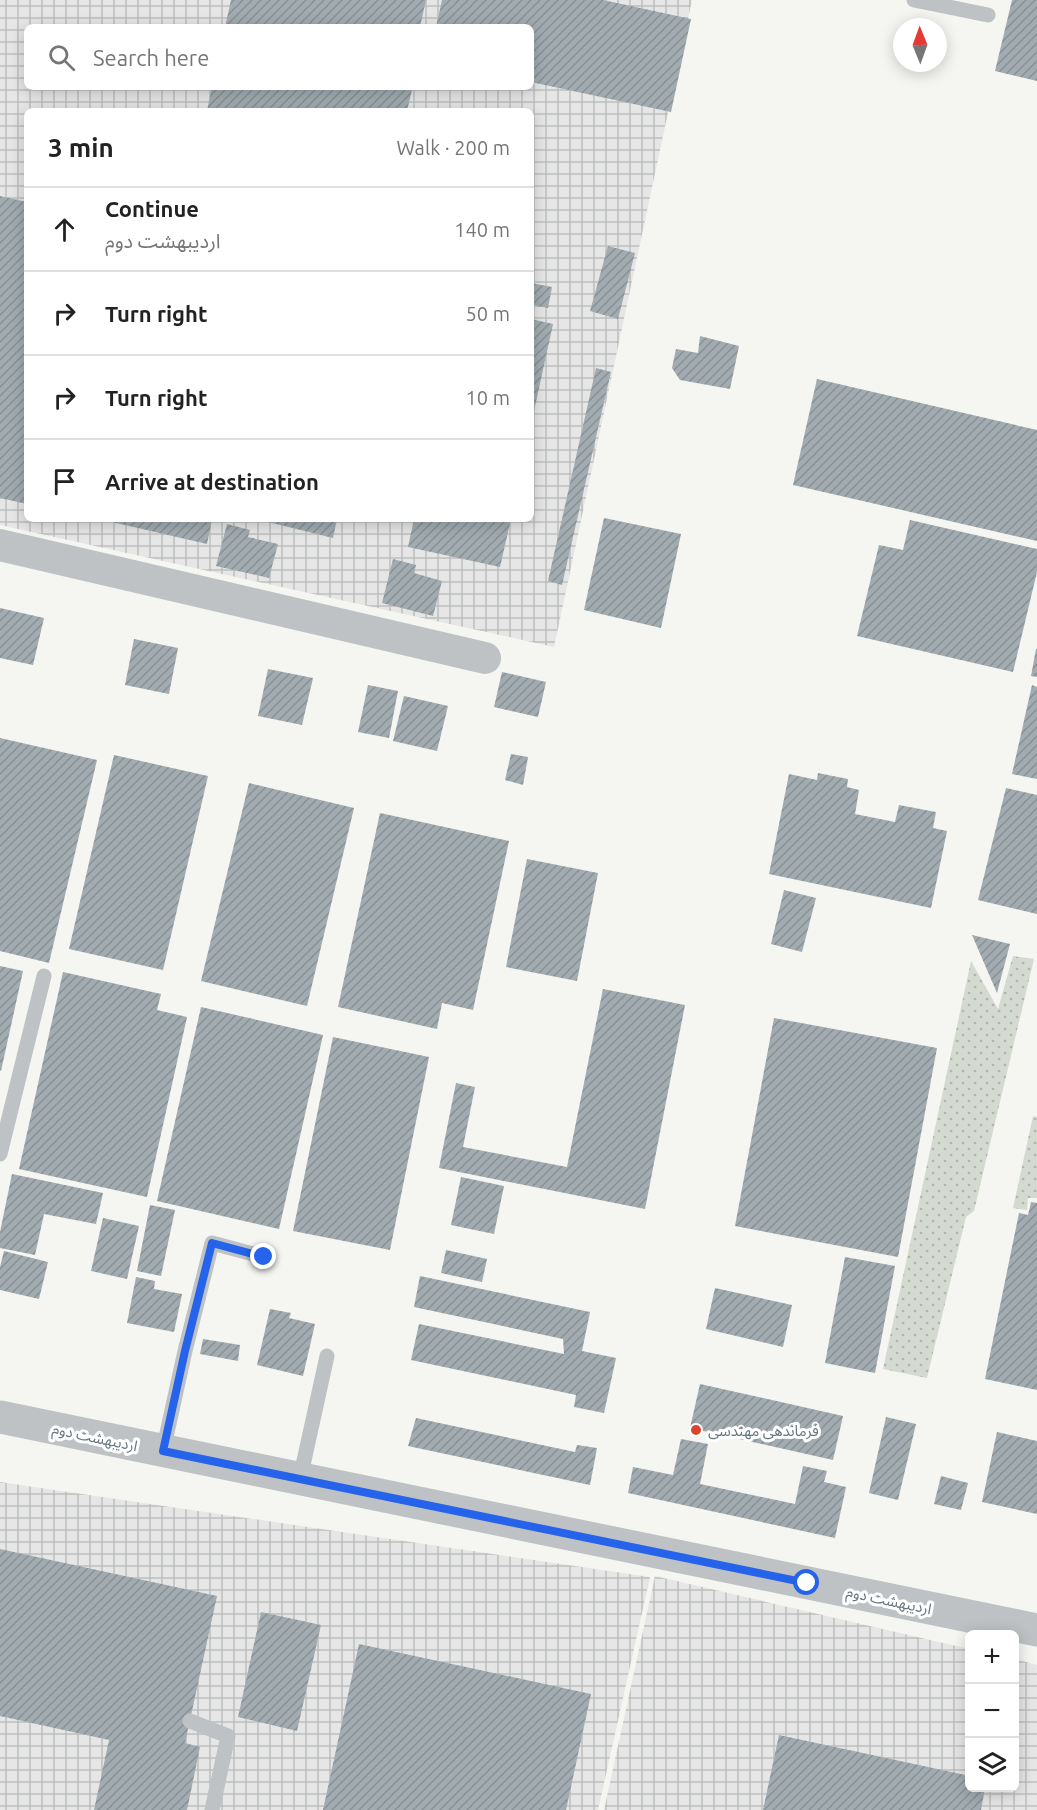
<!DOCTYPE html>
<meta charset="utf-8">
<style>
:root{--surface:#fff;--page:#f2f2f2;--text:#222;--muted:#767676;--line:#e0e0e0}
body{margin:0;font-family:Ubuntu,"Noto Sans Arabic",sans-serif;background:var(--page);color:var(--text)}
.controls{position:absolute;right:18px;bottom:18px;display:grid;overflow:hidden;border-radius:9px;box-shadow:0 3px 15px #0003}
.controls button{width:54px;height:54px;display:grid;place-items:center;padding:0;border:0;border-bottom:2px solid var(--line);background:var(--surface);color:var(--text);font:30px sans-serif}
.compass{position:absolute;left:893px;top:18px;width:54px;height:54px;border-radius:50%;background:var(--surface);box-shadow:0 3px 15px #0003;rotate:359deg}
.stop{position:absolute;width:18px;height:18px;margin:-14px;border:4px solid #2563eb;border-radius:50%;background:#fff}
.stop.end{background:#2563eb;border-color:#fff;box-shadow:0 2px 6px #0008}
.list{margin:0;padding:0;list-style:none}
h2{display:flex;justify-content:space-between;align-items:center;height:78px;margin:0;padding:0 24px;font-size:26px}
h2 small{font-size:20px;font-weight:400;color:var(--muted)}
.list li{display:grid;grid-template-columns:39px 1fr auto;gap:18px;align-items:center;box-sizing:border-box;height:84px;padding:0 24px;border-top:2px solid var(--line)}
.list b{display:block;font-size:22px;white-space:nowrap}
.list p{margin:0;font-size:20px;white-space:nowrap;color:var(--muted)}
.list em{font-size:20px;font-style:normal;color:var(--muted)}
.icon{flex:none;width:33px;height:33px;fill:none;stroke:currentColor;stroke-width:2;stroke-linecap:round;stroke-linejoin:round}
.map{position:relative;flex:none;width:1037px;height:1810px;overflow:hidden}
.search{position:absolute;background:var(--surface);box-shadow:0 3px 15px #0003;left:24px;top:24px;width:510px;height:66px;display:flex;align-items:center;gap:15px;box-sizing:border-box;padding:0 21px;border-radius:9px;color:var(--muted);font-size:22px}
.panel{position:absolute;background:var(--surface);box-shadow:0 3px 15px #0003;left:24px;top:108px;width:510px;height:414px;border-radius:9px}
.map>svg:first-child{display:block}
.industrial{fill:url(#industrial-grid);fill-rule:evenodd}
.green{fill:url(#green-dots)}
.building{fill:url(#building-hatch)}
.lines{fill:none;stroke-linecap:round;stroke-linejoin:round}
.service{stroke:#bec2c5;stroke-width:15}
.minor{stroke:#bec2c5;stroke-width:32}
.tertiary{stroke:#bec2c5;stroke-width:33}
.route{stroke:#2563eb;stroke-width:8}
.poi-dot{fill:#d9462d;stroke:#fff;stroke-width:2}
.labels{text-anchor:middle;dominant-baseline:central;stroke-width:6;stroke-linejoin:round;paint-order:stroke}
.poi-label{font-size:15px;fill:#657781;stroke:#fff;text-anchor:start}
.street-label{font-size:15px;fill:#657781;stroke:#fff}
</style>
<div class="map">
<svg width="1037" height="1810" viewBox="0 0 1037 1810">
<defs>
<pattern id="industrial-grid" width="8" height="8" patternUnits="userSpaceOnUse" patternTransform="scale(1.5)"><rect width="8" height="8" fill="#e5e6e5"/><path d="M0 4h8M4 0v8" fill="none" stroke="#bdbfbf"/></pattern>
<pattern id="green-dots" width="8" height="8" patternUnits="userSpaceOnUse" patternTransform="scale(1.5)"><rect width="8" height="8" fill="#d5dad1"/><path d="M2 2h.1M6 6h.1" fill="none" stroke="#b0b6af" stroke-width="1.8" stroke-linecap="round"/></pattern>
<pattern id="building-hatch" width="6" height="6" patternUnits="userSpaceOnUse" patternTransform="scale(1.5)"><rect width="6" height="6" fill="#a2acb0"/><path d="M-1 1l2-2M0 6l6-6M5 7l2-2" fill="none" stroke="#889195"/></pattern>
</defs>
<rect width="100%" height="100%" fill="#f5f5f1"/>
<!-- industrial -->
<g class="industrial">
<path d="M0,0H692L554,647L0,525ZM27,27H531V87H27ZM27,111H531V519H27Z"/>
<path d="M0,1482L650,1577L598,1810H0Z"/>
<path d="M655,1576L969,1649L970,1788H1014L1015,1659L1037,1665V1810H604Z"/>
</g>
<!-- green -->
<g class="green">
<path d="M1013,956L1034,959L974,1211L966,1217L927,1378L883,1369L971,961L998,1009Z"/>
<path d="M1033,1116L1037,1117V1198H1028L1027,1210L1013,1208Z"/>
</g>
<!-- building -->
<g class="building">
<path d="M231,0H426L420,27H225Z"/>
<path d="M442,0H603L691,19L671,112L531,82V27H436Z"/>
<path d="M1012,0H1037V81L995,71Z"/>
<path d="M212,87H399L412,90L407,111H207Z"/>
<path d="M0,196L27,202V504L0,498Z"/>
<path d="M608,246L635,253L618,319L590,311Z"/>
<path d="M531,283L552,287L548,308L531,305Z"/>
<path d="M531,319L553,324L532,420H531Z"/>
<path d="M700,336L739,346L730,389L680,380L672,368L676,349L698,353Z"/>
<path d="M596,368L611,372L562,585L548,581Z"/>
<path d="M817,379L1037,430V541L793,485Z"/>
<path d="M604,518L681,534L661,628L584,610Z"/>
<path d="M99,519H212L207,544Z"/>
<path d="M256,519H337L333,538Z"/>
<path d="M414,519H511L500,567L408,547Z"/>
<path d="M910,520L1037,549V572L1013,672L857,636L879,545L903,550Z"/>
<path d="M227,524L250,530L248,537L278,544L269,578L216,566Z"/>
<path d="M393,559L416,565L414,573L442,581L433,616L382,603Z"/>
<path d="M0,608L44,618L33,665L0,658Z"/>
<path d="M134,639L178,648L169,694L125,685Z"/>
<path d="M1036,649H1037V677L1031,676Z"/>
<path d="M268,669L313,678L302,725L258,716Z"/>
<path d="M502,672L546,682L538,717L494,707Z"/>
<path d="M368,685L398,691L389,738L358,732Z"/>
<path d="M1032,685L1037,687V779L1012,774Z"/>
<path d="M404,696L448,706L437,751L393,741Z"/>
<path d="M0,738L97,760L49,963L0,951Z"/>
<path d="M511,754L528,757L523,785L505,780Z"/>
<path d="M114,755L208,776L163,970L69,949Z"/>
<path d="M818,773L848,779L847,787L859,790L855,814L895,822L899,805L936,812L933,828L947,831L931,908L769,874L789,774L817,780Z"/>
<path d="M249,783L354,808L307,1006L201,981Z"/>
<path d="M1006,788L1037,795V914L978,900Z"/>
<path d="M380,813L509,841L473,1010L442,1003L437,1029L338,1007Z"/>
<path d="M527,859L598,873L577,981L506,967Z"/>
<path d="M784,890L816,898L802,952L771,944Z"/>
<path d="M972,935L1010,944L997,993Z"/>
<path d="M0,966L23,971L1,1071L0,1070Z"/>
<path d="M63,972L161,994L157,1010L187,1017L147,1197L19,1169Z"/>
<path d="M603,989L685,1005L645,1209L439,1168L456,1083L475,1087L463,1147L567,1167Z"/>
<path d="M201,1007L323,1035L279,1229L157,1201Z"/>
<path d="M774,1018L937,1048L898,1257L735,1226Z"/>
<path d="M333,1037L429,1057L390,1250L293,1231Z"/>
<path d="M12,1174L103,1193L96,1224L44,1214L35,1255L0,1248V1232Z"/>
<path d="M461,1177L504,1186L494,1234L451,1225Z"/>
<path d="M1031,1202L1037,1203V1390L985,1379L1019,1213L1028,1215Z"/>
<path d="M150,1205L175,1210L161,1276L137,1271Z"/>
<path d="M103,1218L139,1226L127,1279L91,1271Z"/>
<path d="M446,1250L487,1259L482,1282L441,1273Z"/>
<path d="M4,1251L48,1262L39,1299L0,1290V1267Z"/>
<path d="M845,1257L895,1266L875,1373L825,1363Z"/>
<path d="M420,1276L590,1312L582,1351L616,1358L604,1413L574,1407L576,1395L411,1360L419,1324L564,1354L563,1339L414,1307Z"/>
<path d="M136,1277L155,1281L154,1289L182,1294L174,1332L127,1323Z"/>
<path d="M715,1288L792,1305L783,1347L706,1329Z"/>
<path d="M270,1309L291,1313L289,1318L315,1324L303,1376L257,1365Z"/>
<path d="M203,1339L240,1345L238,1361L200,1354Z"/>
<path d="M700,1384L843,1416L833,1460L690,1428Z"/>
<path d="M886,1417L916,1424L898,1500L869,1493Z"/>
<path d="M416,1418L575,1452L577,1445L597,1448L590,1485L408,1446Z"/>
<path d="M997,1432L1037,1441V1514L982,1502Z"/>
<path d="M681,1439L708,1444L700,1484L795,1504L803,1466L827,1471L824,1482L846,1487L835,1538L628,1493L633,1467L673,1475Z"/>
<path d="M941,1476L968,1483L961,1510L934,1504Z"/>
<path d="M0,1549L217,1596L185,1743L200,1747L187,1810H94L109,1740L0,1716Z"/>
<path d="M261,1612L321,1625L297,1731L238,1717Z"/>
<path d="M359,1644L591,1694L566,1810H323Z"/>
<path d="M779,1735L970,1776V1788H985L981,1810H763Z"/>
</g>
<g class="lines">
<!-- service -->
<g class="service">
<path d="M914,0L988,15"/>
<path d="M0,1154L44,976"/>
<path d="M163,1451L185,1351L212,1243L264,1257"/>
<path d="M300,1479L327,1356"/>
<path d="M190,1721L228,1736L212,1810"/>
</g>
<!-- minor -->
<path class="minor" d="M0,545L485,658"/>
<!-- tertiary -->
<path class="tertiary" d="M0,1417L1037,1630"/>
</g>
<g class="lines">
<!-- route -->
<path class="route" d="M264,1257L212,1243L185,1351L163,1451L807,1583"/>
</g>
<!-- markers -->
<circle class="poi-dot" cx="696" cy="1430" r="6"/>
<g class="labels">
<!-- poi labels -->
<g class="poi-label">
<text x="708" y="1430">فرماندهی مهندسی</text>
</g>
<!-- street labels -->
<g class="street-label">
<text transform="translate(95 1437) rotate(12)">اردیبهشت دوم</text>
<text transform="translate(889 1600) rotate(12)">اردیبهشت دوم</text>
</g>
</g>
</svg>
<div class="controls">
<button>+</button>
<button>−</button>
<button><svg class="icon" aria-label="layers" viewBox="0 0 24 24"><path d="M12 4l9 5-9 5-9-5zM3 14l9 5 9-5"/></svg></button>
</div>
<svg class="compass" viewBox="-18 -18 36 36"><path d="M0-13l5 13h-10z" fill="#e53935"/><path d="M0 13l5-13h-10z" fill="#767676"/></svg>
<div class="stop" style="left:807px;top:1583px"></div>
<div class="stop end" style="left:264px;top:1257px"></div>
<div class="search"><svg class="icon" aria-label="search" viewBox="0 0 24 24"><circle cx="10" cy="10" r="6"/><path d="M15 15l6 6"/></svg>Search here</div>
<section class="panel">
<h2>3 min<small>Walk · 200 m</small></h2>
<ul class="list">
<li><svg class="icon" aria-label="ahead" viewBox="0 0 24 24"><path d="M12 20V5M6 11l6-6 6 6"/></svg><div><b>Continue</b><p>اردیبهشت دوم</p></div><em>140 m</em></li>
<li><svg class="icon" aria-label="right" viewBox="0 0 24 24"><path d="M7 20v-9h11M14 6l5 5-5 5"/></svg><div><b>Turn right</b></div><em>50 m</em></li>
<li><svg class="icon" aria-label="right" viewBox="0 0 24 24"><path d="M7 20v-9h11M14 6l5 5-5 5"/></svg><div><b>Turn right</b></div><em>10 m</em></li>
<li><svg class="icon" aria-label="arrive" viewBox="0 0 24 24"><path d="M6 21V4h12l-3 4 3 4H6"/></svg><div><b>Arrive at destination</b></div></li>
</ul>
</section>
</div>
